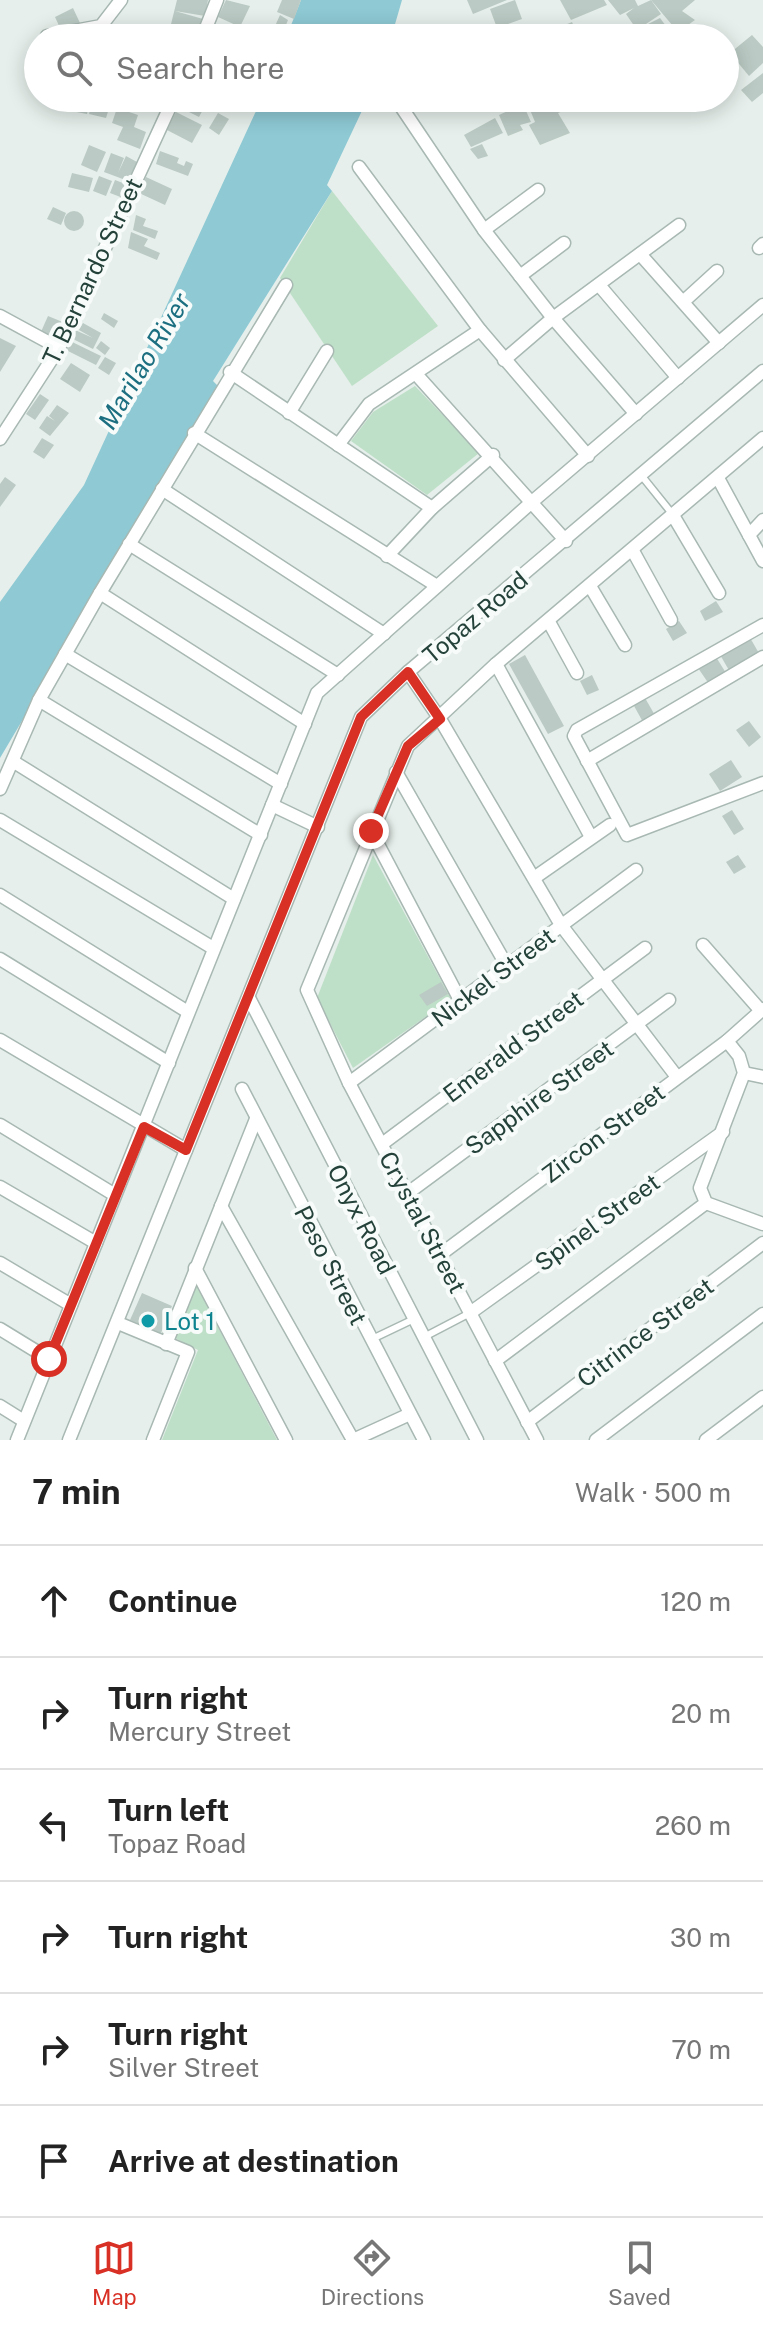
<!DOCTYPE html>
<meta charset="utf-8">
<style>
:root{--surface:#fff;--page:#f6f6f6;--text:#222;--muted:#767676;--line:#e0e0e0;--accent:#d93025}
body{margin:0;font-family:"Public Sans",sans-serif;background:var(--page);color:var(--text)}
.stop{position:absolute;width:24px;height:24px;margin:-18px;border:6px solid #d93025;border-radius:50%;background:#fff}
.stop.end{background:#d93025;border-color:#fff;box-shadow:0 2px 8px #0008}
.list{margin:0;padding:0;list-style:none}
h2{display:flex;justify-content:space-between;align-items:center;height:104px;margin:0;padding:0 32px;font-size:34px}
h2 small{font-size:26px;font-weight:400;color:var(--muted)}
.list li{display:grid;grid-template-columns:52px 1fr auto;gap:24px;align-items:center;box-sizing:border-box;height:112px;padding:0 32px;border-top:2px solid var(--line)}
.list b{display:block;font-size:30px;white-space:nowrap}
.list p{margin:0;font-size:26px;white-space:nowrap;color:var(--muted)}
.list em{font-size:26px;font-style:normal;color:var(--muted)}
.icon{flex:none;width:44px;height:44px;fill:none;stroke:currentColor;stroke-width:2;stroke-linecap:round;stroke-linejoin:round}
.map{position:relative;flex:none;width:763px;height:1440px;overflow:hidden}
.search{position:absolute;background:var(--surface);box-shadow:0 4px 20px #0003;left:24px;right:24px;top:24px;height:88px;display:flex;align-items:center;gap:20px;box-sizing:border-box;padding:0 28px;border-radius:44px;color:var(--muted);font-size:30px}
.sheet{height:776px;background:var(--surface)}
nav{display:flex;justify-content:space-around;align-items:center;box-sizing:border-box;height:112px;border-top:2px solid var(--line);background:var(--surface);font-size:22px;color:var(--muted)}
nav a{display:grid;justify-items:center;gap:4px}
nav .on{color:var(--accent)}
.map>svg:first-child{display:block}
.green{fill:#bfe0c8}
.water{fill:#8ec9d4}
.building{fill:#bbcac4}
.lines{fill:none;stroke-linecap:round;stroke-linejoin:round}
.service-casing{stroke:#a8b8b2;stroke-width:9}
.minor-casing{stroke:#a8b8b2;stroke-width:15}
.service{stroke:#fff;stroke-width:6}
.minor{stroke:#fff;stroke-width:12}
.route{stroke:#d93025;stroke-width:10}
.culture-dot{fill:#0f9aa8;stroke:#f7fbf9;stroke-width:3}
.labels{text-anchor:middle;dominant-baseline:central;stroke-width:8;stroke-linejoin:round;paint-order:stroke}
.street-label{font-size:24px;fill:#24423a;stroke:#f7fbf9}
.culture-label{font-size:24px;fill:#0d838f;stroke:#f7fbf9;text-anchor:start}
.water-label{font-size:26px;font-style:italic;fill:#1c6f80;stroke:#f7fbf9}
</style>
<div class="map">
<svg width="763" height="1440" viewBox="0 0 763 1440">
<rect width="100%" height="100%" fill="#e6efeb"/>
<!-- green -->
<g class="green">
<path d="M332,191L438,326L352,386L280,278Z"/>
<path d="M415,386L479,453L427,495L351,441L373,412Z"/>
<path d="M373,855L451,999L353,1068L317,998Z"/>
<path d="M196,1285L277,1440H162L198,1350L175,1338Z"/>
</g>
<!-- water -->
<g class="water">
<path d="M301,0H402L391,38H286Z"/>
<path d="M262,98H368L327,185L332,191L213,381L218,386L47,672L48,677L0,758V602L84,485Z"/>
</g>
<!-- building -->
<g class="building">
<path d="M177,0H208L205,16L175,11L203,19L198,36L170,28Z"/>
<path d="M226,0L250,6L240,27L218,17Z"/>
<path d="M282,0H301L294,19L277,12Z"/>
<path d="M467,0H507L473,14Z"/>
<path d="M515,0L522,19L497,28L490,9Z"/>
<path d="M560,0H604L607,5L571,20Z"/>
<path d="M608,0H635L638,6L651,0L661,14L640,28L660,18L672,34L664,38H636L632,32L637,30L626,14L634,8L620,15Z"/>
<path d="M651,0H695L682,11L695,20L678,32Z"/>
<path d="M73,8L80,23L62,32L55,17Z"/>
<path d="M280,15L288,20L284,30L275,26Z"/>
<path d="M572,22L578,36L562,38L558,28Z"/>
<path d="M597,25L603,38H585L582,32Z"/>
<path d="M135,30L155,35L154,38H133Z"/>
<path d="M752,35L763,47V63L749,76L730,53Z"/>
<path d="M763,73V93L752,102L741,90Z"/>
<path d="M69,98L90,100L87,114L66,110Z"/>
<path d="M188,98L206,104L199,117L183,109Z"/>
<path d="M533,98H558L563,111L558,113L570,133L540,145L529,125L535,122L526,100Z"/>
<path d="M93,100L110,105L106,118L89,114Z"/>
<path d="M523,104L531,122L520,125L523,130L508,136L499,115Z"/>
<path d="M117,108L138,115L134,127L146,132L140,149L117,140L123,127L112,123Z"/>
<path d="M176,112L202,125L192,143L167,130Z"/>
<path d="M218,113L229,119L219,135L209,128Z"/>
<path d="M495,118L503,133L471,147L464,135Z"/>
<path d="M482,144L488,156L478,159L470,149Z"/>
<path d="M89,145L106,152L97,172L81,165Z"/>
<path d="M160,151L179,158L177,163L184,166L186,161L193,164L188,176L156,164Z"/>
<path d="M111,153L124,158L118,173L126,156L137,162L128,181L104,172Z"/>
<path d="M72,173L93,178L89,192L68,187Z"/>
<path d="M99,176L112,181L106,196L93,191Z"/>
<path d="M146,177L172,189L165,205L139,193Z"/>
<path d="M115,180L128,185L123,198L110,193Z"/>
<path d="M53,207L66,213L61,225L47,219Z"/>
<circle cx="74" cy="221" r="10"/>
<path d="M136,215L146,219L143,226L158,231L155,239L133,230Z"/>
<path d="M131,232L148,239L144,246L160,253L157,260L128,248Z"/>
<path d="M104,313L118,321L114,328L101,319Z"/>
<path d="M48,316L65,323L57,341L40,334Z"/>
<path d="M83,323L101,333L93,349L71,338L75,330L93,338L79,330Z"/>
<path d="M0,338L16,346L0,372Z"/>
<path d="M66,339L101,356L96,365L62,348Z"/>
<path d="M101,341L110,348L105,355L96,348Z"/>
<path d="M105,357L116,363L109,375L98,368Z"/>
<path d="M71,363L90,375L80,392L60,379Z"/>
<path d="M40,394L49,400L35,420L26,414Z"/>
<path d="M57,405L69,413L50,436L39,428L47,416L55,421L49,416Z"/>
<path d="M42,438L54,445L44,459L33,452Z"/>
<path d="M5,477L16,485L0,507V484Z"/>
<path d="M716,601L723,612L705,621L700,611Z"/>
<path d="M679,621L687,633L673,641L666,629Z"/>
<path d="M749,636L760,655L730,672L719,653Z"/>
<path d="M525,655L564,726L548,734L509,664Z"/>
<path d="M716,657L726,673L709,684L698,668Z"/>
<path d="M592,675L599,690L587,695L580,681Z"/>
<path d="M645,698L656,717L644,724L633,704Z"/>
<path d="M749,721L761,737L749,747L736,730Z"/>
<path d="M731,760L742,777L720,791L709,774Z"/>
<path d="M732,810L744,829L734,835L722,816Z"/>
<path d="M738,855L746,867L734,874L726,862Z"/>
<path d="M441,982L448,994L427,1006L419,995Z"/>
<path d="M142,1293L172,1306L161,1333L130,1320Z"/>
</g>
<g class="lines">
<!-- service casing -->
<g class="service-casing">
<g id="service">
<path d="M641,475L674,516"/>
<path d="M424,1337L470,1313"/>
<path d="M370,1340L414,1319"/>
</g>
</g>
<!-- minor casing -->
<g class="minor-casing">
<g id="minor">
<path d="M47,36L101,26L121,0"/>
<path d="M202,38L217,0"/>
<path d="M402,108L484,230L553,318L636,414"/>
<path d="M359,167L480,330L588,456"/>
<path d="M484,230L538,190"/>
<path d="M759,248L763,244"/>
<path d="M640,254L719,343"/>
<path d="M520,276L564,243"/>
<path d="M599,285L678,378"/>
<path d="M683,302L717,271"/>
<path d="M0,316L59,348"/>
<path d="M504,360L553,318L679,225"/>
<path d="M230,372L432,508"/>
<path d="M416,374L566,541"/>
<path d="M289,413L327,351"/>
<path d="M194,433L437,586"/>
<path d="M0,439L59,348L174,98"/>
<path d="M338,445L369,404L480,330"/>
<path d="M718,478L763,561"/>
<path d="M162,489L384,634"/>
<path d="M674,517L719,593"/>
<path d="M749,535L763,520"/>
<path d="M129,544L338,675"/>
<path d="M633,551L671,620"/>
<path d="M387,556L432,508L493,455"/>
<path d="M590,586L625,645"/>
<path d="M100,593L305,724"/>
<path d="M549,622L577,673"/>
<path d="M763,625L577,730L574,736L627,835L763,783"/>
<path d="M65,654L281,784"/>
<path d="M496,664L591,837"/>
<path d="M408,672L440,719L561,925L677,1077"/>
<path d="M39,700L261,835"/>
<path d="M587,761L763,657"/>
<path d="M14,762L234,899"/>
<path d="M396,772L507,966"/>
<path d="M0,789L39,700L100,593L286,285"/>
<path d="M272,805L318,827"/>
<path d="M0,820L213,948"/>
<path d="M371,831L461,1002"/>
<path d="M534,878L610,825"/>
<path d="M0,895L188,1012"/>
<path d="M703,945L761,1011"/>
<path d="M0,959L169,1063"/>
<path d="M249,998L477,1440"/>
<path d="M0,1040L186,1150"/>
<path d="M727,1041L739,1056L744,1073L700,1188L706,1203L763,1224"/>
<path d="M744,1073L763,1077"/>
<path d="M349,1083L636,870"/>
<path d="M242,1089L424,1440"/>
<path d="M0,1125L115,1195"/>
<path d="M382,1144L645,948"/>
<path d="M0,1187L96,1243"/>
<path d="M408,1193L669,1000"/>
<path d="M221,1206L353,1440"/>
<path d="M441,1254L727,1041L763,1009"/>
<path d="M0,1263L71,1305"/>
<path d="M195,1268L286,1440"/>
<path d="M470,1313L723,1132"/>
<path d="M118,1323L188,1352L153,1440"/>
<path d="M0,1329L49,1359"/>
<path d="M166,1344L256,1119"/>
<path d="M495,1361L706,1203"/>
<path d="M0,1406L24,1421"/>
<path d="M527,1422L763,1243"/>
<path d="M17,1440L317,693L533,501L763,305"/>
<path d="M69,1440L361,717L408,672L763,371"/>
<path d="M353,1440L410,1414"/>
<path d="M537,1440L349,1083L307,990L408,746L496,664L763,438"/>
<path d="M596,1440L763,1314"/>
<path d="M706,1440L763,1397"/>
</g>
</g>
<!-- service -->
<use href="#service" class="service"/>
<!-- minor -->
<use href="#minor" class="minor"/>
</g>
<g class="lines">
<!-- route -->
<path class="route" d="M49,1359L144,1127L186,1150L361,717L408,672L440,719L408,746L371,831"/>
</g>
<!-- markers -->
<circle class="culture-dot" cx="148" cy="1321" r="8"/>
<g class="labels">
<!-- street labels -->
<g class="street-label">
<text transform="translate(92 271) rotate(-65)">T. Bernardo Street</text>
<text transform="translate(475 617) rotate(-40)">Topaz Road</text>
<text transform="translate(493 977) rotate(-37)">Nickel Street</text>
<text transform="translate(513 1046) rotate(-37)">Emerald Street</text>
<text transform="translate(539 1097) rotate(-36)">Sapphire Street</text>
<text transform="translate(603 1133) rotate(-37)">Zircon Street</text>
<text transform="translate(362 1219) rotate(63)">Onyx Road</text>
<text transform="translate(423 1222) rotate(62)">Crystal Street</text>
<text transform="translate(597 1222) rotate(-36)">Spinel Street</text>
<text transform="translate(331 1265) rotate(63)">Peso Street</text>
<text transform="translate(645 1332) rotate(-37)">Citrince Street</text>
</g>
<!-- culture labels -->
<g class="culture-label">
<text x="164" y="1321">Lot 1</text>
</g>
<!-- water labels -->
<g class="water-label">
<text transform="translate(144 361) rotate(-59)">Marilao River</text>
</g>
</g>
</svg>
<div class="stop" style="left:49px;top:1359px"></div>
<div class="stop end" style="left:371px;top:831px"></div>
<div class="search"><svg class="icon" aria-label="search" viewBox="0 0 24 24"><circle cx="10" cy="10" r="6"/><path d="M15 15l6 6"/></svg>Search here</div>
</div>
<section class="sheet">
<h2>7 min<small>Walk · 500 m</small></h2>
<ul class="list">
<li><svg class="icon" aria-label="ahead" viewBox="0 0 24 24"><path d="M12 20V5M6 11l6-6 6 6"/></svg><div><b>Continue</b></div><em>120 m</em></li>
<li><svg class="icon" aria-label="right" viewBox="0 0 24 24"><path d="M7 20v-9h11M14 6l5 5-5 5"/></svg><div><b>Turn right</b><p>Mercury Street</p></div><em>20 m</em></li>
<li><svg class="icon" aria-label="left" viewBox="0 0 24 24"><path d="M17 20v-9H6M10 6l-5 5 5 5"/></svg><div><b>Turn left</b><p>Topaz Road</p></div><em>260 m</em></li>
<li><svg class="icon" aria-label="right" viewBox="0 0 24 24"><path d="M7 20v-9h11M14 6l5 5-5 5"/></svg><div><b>Turn right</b></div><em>30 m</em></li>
<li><svg class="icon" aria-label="right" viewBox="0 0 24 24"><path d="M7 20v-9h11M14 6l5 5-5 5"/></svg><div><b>Turn right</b><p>Silver Street</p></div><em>70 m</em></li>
<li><svg class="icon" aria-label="arrive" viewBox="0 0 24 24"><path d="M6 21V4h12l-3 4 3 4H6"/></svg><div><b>Arrive at destination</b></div></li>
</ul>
</section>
<nav>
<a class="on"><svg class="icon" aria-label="map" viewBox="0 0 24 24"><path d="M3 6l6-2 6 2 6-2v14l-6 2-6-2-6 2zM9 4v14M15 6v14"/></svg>Map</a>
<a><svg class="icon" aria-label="directions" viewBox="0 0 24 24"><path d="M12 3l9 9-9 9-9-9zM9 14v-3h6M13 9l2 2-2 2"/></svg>Directions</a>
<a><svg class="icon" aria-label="saved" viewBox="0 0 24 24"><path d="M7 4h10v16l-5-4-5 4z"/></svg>Saved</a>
</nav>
